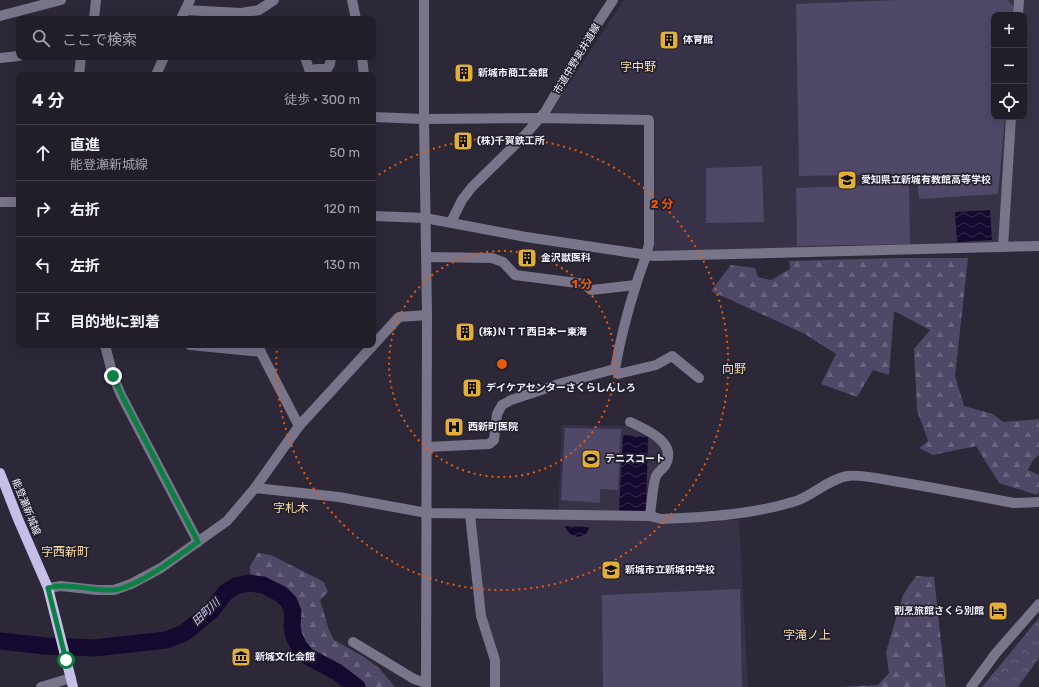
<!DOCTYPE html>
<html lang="ja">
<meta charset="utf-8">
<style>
:root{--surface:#211e2a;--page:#2d2b36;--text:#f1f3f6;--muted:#a2a2a8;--line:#3e3c47}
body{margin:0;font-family:Rubik,"Noto Sans JP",sans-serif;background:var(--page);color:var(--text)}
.controls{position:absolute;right:12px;top:12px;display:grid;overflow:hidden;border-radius:8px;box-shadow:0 4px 16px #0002}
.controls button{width:36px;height:36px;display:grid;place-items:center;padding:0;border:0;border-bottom:1px solid var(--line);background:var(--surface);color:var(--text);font:20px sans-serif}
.stop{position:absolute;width:12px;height:12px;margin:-9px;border:3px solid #0b8043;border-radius:50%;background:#fff}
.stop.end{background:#0b8043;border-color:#fff;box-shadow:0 1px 4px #0008}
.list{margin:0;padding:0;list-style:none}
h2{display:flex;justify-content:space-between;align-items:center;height:52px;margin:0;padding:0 16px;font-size:17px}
h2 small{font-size:13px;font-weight:400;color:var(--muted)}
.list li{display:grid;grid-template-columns:26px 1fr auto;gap:12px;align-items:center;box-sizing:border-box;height:56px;padding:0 16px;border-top:1px solid var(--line)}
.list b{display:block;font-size:15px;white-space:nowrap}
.list p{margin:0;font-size:13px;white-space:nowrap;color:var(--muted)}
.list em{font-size:13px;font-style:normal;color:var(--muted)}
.icon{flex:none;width:22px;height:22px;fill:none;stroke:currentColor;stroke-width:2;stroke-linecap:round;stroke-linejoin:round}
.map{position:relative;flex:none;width:1039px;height:687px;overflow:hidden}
.search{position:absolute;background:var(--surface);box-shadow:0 4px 16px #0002;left:16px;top:16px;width:360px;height:44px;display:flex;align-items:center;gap:10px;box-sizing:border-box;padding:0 14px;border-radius:8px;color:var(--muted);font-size:15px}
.panel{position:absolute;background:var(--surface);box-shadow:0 4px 16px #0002;left:16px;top:72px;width:360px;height:276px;border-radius:8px}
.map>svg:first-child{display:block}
.built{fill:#373248;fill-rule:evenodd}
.grass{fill:#4f4867}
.forest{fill:url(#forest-firs)}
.park{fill:url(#park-crowns)}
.water{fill:url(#water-waves)}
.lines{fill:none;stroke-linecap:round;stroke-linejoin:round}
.river{stroke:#16092f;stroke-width:17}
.minor{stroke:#787489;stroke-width:10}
.major{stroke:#c6bde9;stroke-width:10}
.route{stroke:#0b8043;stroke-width:5}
.ring{fill:none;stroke:#e8590c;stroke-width:2;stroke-dasharray:2 4}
.labels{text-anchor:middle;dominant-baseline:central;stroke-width:3.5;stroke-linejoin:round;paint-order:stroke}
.poi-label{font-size:10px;font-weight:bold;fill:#f3f1fc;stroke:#221f2e;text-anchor:start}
.street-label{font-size:10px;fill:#f3f1fc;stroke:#221f2e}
.water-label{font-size:11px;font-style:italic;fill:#d3caf7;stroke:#221f2e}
.quarter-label{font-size:12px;fill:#fbdea5;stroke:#221f2e}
.centre{fill:#e8590c;stroke:#221f2e;stroke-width:2}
.ring-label{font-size:12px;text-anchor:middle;font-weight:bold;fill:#e8590c;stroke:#221f2e;stroke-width:3.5;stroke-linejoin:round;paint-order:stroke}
</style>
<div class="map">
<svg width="1039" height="687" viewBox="0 0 1039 687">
<defs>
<pattern id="forest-firs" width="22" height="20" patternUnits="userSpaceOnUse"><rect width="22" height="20" fill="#4f4867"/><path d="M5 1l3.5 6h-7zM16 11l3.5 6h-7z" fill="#69637e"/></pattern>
<pattern id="park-crowns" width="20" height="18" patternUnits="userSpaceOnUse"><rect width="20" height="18" fill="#4f4867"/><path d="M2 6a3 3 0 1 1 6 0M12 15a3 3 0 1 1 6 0" fill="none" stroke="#69637e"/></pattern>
<pattern id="water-waves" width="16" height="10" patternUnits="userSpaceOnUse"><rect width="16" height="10" fill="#16092f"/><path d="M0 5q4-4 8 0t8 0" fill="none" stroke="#382d4e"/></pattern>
</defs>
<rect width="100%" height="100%" fill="#2c2838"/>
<!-- built -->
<g class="built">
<path d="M624,0H1039V242L654,253L655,117L553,114L552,113L553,107ZM994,15H1024V117H994Z"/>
<path d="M562,425L625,426L661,443L665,449L664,462L647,513L648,521L739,520L748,687H499L486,619L476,520L558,519Z"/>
</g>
<!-- grass -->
<g class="grass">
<path d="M899,0H1008L1015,8L1014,15H994V117H1005L998,194L919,199L917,174L799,176L796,4Z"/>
<path d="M762,166L764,222L706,223V168Z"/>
<path d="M909,184L910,244L797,246L796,188Z"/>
<path d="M565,428L621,429L618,490L600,489V503L561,500Z"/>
<path d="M740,589L742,687H603L602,595Z"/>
</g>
<!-- forest -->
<g class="forest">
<path d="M899,258H968L955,376L964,406L993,414L1003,422L1039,419V455L1033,460L1028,470L1039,475V492L1037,495L999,483L976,446L933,455L919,448L928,441L917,410L914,349L930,330L894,311L889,375L873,370L857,397L821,384L836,354L805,334L711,291L731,265L755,268L758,277L771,280L790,269L789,261Z"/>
<path d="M258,553L271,555L324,582L328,592L320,600L329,630L334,640L364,657L379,668L395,687H355L332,669L307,656L298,640L295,616L290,600L279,590L264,580L250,576V566Z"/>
<path d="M916,576L934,577L946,687H839L878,685L889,673L886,652L903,595Z"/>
</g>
<!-- park -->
<path class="park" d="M1039,618V658L1018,687H982Z"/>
<!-- water -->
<g class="water">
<path d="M990,210L992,240L957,242L955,212Z"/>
<path d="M623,435L648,437L646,512L619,511Z"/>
<path d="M564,526L590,527L586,534L578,537L570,534Z"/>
</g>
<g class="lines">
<!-- river -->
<path class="river" d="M0,641L46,646L94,648L166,640L184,633L193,626L212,610L226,592L236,586L249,583L263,585L281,594L289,602L293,612L292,627L294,636L299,647L307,656L337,672L357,687"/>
<!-- minor -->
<g class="minor">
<path d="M352,0L356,19"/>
<path d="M424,0V119L427,315L426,687"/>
<path d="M185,10L241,13L259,10L274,0"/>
<path d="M1018,15L1019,0"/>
<path d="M0,16L61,0"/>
<path d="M94,19L96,0"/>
<path d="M181,19L190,0"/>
<path d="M305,57L311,75"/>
<path d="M362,57L364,75"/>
<path d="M0,58L19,56"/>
<path d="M310,73L316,69H327L330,64L331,57"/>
<path d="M79,75L81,57"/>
<path d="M156,75L164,57"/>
<path d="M373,117L424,119L541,118L649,120V244C646,259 640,271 636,285C627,313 620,341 615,369L562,383L511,400L502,405L497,414L494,440L489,444L427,447"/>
<path d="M0,202H19"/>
<path d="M373,216L425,218L526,237L654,256L1039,246"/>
<path d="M451,222L462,200L472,187L525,135L545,112L592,32L613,0"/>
<path d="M1003,247L1011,117"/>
<path d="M427,257L492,258L503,262L515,275L585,284L591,290L636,285"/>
<path d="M105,345L113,376L121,395L198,542"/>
<path d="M190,345L261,352"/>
<path d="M257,345L299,426"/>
<path d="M615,369L618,374L656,365L672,356L699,378"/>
<path d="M630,422C645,429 677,442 666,464C664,468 658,472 656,476C653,484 651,507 650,516"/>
<path d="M255,488L299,426L399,317L427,315"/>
<path d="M470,514L481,616L495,660V687"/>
<path d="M48,588L61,586L97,590H114L131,584L161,568L227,521L255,488L339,497L427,513L650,516L661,519C707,517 751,515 796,501C814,495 827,480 847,476C859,474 881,479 893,481C930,487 967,494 1003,501L1014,503L1039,502"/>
<path d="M353,642L414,679L426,683"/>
<path d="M41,687L71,678"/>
<path d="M971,687L996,653L1039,604"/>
</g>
<!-- major -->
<path class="major" d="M0,473L18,519L48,588L73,687"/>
</g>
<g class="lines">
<!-- route -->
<path class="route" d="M66,660L48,588C52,587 56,586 60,586C78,585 95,591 113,590C136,588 179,556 198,542L122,396L113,376"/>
</g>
<!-- distance rings -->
<g class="ring">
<circle cx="502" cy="364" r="113"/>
<path d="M374 178A226 226 0 1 1 277 346"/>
</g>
<!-- icons -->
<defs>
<g id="building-square" transform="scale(1)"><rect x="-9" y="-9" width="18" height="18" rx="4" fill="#e2af34" stroke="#221f2e"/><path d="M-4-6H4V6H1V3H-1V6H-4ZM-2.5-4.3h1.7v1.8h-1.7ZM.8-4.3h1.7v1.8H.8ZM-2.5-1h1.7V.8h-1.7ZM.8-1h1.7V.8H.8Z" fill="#111"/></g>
<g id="school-square" transform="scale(1)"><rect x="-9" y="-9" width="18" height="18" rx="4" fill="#e2af34" stroke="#221f2e"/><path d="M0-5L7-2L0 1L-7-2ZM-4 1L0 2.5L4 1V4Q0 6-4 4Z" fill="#111"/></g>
<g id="hospital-square" transform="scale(1)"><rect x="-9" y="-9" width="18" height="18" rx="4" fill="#e2af34" stroke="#221f2e"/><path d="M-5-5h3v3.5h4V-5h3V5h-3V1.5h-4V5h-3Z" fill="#111"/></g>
<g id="stadium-square" transform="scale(1)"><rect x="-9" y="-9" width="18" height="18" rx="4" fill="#e2af34" stroke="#221f2e"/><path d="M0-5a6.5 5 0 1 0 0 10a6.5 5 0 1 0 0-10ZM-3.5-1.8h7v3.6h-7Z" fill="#111"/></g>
<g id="hotel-square" transform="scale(1)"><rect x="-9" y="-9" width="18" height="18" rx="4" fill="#e2af34" stroke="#221f2e"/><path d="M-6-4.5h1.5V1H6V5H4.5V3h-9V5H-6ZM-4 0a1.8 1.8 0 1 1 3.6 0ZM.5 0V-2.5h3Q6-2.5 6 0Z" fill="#111"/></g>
<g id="museum-square" transform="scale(1)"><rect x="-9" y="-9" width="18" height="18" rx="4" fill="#e2af34" stroke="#221f2e"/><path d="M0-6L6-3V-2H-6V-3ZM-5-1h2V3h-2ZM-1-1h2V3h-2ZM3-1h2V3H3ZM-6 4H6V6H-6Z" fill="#111"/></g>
</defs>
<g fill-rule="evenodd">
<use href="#building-square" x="669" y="40"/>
<use href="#building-square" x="464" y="73"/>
<use href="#building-square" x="463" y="141"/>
<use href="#school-square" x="847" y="180"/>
<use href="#building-square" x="527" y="258"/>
<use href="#building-square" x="465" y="332"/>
<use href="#building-square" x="472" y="388"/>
<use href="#hospital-square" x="454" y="427"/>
<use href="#stadium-square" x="591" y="459"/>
<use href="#school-square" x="611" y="570"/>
<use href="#hotel-square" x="998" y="611"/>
<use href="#museum-square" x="241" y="657"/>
</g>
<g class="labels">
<!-- poi labels -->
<g class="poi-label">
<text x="683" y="40">体育館</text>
<text x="478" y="73">新城市商工会館</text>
<text x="477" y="141">(株)千賀鉄工所</text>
<text x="861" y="180">愛知県立新城有教館高等学校</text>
<text x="541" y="258">金沢獣医科</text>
<text x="479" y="332">(株)ＮＴＴ西日本ー東海</text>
<text x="486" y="388">デイケアセンターさくらしんしろ</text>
<text x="468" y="427">西新町医院</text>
<text x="605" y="459">テニスコート</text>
<text x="625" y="570">新城市立新城中学校</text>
<text x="984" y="611" text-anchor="end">割烹旅館さくら別館</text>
<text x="255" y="657">新城文化会館</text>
</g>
<!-- street labels -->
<g class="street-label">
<text transform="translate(577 59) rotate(-59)">市道中野奥井道線</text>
<text transform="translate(26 507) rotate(68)">能登瀬新城線</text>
</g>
<!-- water labels -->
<g class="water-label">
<text transform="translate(206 612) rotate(-44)">田町川</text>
</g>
<!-- quarter labels -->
<g class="quarter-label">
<text x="638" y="67">字中野</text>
<text x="734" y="369">向野</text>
<text x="291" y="508">字札木</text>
<text x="65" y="552">字西新町</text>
<text x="807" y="635">字滝ノ上</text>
</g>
</g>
<circle cx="502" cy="364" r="6" class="centre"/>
<g class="ring-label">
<text x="662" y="208">2 分</text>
<text x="582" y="288">1 分</text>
</g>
</svg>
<div class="controls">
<button>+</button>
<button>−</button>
<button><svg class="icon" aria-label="locate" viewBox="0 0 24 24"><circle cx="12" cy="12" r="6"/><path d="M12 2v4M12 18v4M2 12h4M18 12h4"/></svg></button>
</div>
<div class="stop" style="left:66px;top:660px"></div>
<div class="stop end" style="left:113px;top:376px"></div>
<div class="search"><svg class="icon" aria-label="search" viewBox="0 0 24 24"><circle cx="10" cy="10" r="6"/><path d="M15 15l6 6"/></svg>ここで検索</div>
<section class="panel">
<h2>4 分<small>徒歩 · 300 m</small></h2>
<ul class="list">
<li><svg class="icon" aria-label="ahead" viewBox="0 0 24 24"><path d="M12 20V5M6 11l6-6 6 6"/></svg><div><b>直進</b><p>能登瀬新城線</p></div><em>50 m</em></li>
<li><svg class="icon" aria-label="right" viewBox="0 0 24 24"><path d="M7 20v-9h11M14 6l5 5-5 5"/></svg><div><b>右折</b></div><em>120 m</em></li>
<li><svg class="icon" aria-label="left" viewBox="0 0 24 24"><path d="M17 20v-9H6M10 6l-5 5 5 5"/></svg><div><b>左折</b></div><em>130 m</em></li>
<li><svg class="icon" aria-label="arrive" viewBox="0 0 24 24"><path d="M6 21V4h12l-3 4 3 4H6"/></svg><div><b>目的地に到着</b></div></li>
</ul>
</section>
</div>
